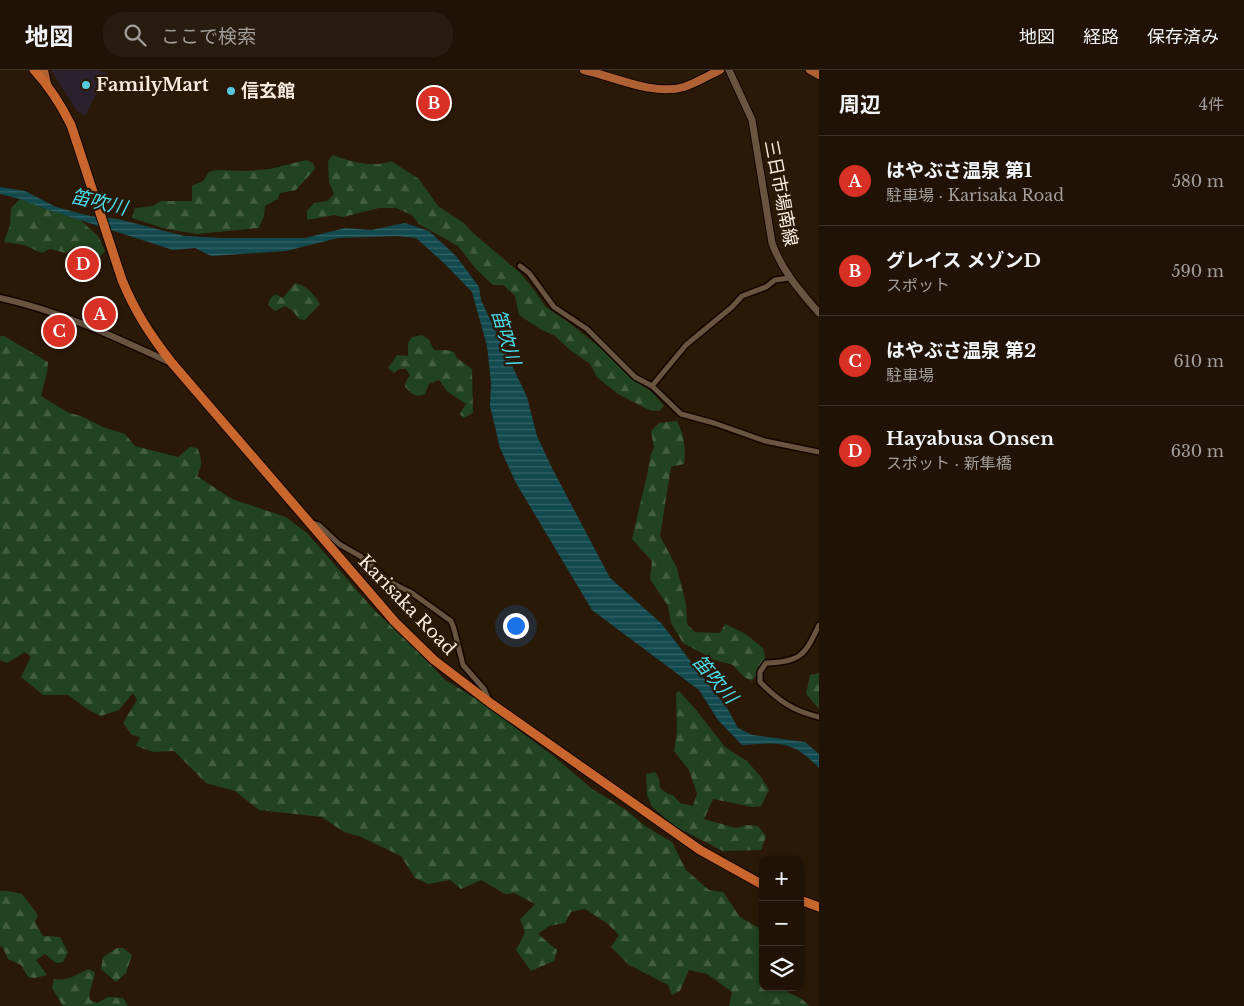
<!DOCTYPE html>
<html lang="ja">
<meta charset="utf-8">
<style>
:root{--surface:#201306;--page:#281c10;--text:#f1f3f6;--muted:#a29e9b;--line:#3d3228;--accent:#d93025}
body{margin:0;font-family:"Libre Baskerville","Noto Sans JP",serif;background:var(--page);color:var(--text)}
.controls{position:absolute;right:15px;bottom:15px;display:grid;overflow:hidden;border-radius:10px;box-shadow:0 1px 4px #0004}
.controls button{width:45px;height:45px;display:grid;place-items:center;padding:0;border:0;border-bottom:1px solid var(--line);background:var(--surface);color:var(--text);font:25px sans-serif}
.you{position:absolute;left:515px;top:555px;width:18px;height:18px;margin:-12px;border:4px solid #fff;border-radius:50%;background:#1a73e8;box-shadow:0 0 0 8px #1a73e833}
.badge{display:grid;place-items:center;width:32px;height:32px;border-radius:50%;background:var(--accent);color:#fff;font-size:16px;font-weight:700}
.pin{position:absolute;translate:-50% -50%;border:2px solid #fff;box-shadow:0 1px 5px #0006}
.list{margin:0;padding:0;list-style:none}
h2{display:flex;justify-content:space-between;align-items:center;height:65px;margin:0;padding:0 20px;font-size:21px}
h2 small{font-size:16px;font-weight:400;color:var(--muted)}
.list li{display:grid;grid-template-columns:32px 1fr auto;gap:15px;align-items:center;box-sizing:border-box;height:90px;padding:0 20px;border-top:1px solid var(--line)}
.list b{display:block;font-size:19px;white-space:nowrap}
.list p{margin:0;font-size:16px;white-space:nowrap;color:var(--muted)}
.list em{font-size:16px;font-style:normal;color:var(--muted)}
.icon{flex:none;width:28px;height:28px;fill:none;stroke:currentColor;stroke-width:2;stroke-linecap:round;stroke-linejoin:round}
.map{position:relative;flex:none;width:819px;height:936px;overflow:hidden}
header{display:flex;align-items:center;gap:30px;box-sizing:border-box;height:70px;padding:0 25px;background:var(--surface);border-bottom:1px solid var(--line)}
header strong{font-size:24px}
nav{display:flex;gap:28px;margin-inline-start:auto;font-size:18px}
.search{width:350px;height:45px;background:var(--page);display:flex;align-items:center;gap:12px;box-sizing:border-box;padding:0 18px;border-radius:20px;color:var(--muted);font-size:19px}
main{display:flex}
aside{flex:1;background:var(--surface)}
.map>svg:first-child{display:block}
.commercial{fill:#2b202e}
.forest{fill:url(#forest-firs)}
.water{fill:url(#water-rules)}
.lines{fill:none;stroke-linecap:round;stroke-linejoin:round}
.minor-casing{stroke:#130400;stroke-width:8}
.tertiary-casing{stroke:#130400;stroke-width:9}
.secondary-casing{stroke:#130400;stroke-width:9}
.primary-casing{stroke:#130400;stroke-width:10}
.trunk-casing{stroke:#130400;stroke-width:11}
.minor{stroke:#695441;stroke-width:5}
.tertiary{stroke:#695441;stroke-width:6}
.secondary{stroke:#695441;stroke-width:7}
.primary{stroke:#b06133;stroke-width:8}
.trunk{stroke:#c8662e;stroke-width:9}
.poi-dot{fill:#54cadc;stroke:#2b1908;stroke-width:2}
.labels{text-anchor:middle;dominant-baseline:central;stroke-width:4.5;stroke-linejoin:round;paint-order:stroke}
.poi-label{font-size:18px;font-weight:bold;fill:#f8ece1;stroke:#2b1908;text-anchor:start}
.street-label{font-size:18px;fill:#f8ece1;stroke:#2b1908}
.water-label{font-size:19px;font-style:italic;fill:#47deeb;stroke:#2b1908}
</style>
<header>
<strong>地図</strong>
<div class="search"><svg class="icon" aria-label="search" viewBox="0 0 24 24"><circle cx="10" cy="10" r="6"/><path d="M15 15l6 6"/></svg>ここで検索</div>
<nav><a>地図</a><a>経路</a><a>保存済み</a></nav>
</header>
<main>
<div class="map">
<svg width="819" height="936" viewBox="0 0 819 936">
<defs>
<pattern id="forest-firs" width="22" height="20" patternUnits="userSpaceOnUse" patternTransform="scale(1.25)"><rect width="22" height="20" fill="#21431f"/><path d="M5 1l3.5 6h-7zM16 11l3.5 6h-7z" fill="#425e3f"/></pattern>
<pattern id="water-rules" width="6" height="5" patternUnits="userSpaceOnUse" patternTransform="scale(1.25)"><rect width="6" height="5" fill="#124a4f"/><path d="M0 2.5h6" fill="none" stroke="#356468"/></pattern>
</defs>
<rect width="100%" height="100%" fill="#2b1908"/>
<!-- commercial -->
<path class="commercial" d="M51,0H96L107,3L85,46L77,41Z"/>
<!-- forest -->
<g class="forest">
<path d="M333,85C351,92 372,98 391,91L419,109L438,136L464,153L472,162L519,202L528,212L546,237L571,254L609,285L632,308L654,324L664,336L659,341L649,340L618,324L597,307L590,294L570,280L555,266L540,259L519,245L515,226L503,215H493L476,199L458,176L419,154L412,145L396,138H379L343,147L334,145L307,150V141L314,133L327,131L334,124L329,112L328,91Z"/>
<path d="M306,90L313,93L315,99L296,120L280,123L278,129L265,136L264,146L259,158L197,164L166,159L132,148L135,138L153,136L161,131H192V116L203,111L209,102L216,100L246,101L270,99Z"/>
<path d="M20,129L80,150L98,166L105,181L99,188L74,177L66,183L50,179L42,183L24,175L4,172L10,155L11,138Z"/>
<path d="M295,213C307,216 314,224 320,234L305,250L299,249L293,241L285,236L275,241L268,235L270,229L275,224L283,228Z"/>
<path d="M422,265L429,270L434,280C442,281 447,279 454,282L457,288L472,299L473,343L463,348L460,344L466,334L447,321L439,310L429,314L425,324C415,328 412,324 405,317L406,311L410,305L406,299H399L394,303L388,298L397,285L408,286V273L412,267Z"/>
<path d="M0,266H4L48,292L47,303L41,326L69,343L81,346L103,357L125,364L135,376L178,387L190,377L197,378C203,389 202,396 197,406L232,429L286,447L308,464L375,541L416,579L444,609L481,632L556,688L591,718L626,740L645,756L672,772L686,800L709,820L723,822L740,847L759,858L763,865V917H786L787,922L802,929L809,936H729L732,922L707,904L689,900L680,921L672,925L668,915L629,895L611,877L619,865L608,854L585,839L571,842L565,853L549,856L538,864L557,880L554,891L531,901L516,880L525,863L520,849L535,834L514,823L505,824L481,810L461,819L450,810L428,814L415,808L401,786L361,767L344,762L322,747L259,740L235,721L206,713L174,681L153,682L136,676L140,667L132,665L123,653L137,630L133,623L119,640L101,646L87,639L68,625H43L21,607L31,587L25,582L7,593L0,590Z"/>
<path d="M677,351C684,365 686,377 684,394L671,397L660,466L677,498L686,534L687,554L695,562L720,563L725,554L744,563L763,578L766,590L752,611L744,607L733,595L715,590L683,573L671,553L668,536L650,509L652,491L632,469L647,405L651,384L654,378L651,361L659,353Z"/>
<path d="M819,603V639L806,624L810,605Z"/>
<path d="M679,621L697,641L725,677L747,691L761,707L769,720L761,736L753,737L713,729L704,749L736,758L747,755L758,756L766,766L761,780L723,781L676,757L652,737L647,725L646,704L655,702L659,709L660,718L668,724L673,725L680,733L693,736L697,724L689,700L674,681L677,662L676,623Z"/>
<path d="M0,821H8L22,824L38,845L35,852L43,866L60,867L68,882L63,892L56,893L45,884L36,890L47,905L35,908L28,907L21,895L8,889L2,876L0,877Z"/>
<path d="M117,878H123L132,885L126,903L116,912L101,899L103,887Z"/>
<path d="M88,899L95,902C94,914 88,917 90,930L97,933L108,927L123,928L128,936H63L52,918L54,909C66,911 77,905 88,899Z"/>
</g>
<!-- water -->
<path class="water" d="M0,117L25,121L56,137L90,146L118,149L184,166L222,168H305L345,158L371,160L405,153L429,161L456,186L479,217L481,230L527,327L537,366L551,396L610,508L661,553L727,638L738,658L752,665L805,672L819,684V698C791,669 779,673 742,675L718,650L699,620L592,540L516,413L500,378L490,336L491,312L487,276L472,222L445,194L416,168L397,166L338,168L286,181L211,186L195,178L173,180L49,140L20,129L0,124Z"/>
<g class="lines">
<!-- minor casing -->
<g class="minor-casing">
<g id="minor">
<path d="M520,196L529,203L554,237L587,259L635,307L652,316"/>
<path d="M789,208L775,210L766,217L742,226L732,237L686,275L652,316L681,344L714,353L765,371L819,382"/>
<path d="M310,452L319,455L339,474L360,486L390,512L412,523L451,551L454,559L463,595L484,619L489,630"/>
<path d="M819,555C805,585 801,592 766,593L760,602V612C779,631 793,641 819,647"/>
</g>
</g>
<!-- tertiary casing -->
<g class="tertiary-casing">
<path id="tertiary" d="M0,228C60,241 115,267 171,293"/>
</g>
<!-- secondary casing -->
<g class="secondary-casing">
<path id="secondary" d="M729,0L752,50L772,173C782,201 800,221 819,243"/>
</g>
<!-- primary casing -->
<g class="primary-casing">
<g id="primary">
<path d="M44,0L47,14"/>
<path d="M584,0C615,7 653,26 684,17C696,13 709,5 720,0"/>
<path d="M810,0L819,5"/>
</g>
</g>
<!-- trunk casing -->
<g class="trunk-casing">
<g id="trunk">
<path d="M34,0C50,17 61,35 71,55L122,210C135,242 151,266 172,293L395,552L434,590L489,632L700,780L763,815"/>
<path d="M800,830L819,837"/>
</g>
</g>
<!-- minor -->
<use href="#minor" class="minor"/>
<!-- tertiary -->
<use href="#tertiary" class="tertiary"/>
<!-- secondary -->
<use href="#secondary" class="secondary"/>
<!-- primary -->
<use href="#primary" class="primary"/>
<!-- trunk -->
<use href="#trunk" class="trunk"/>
</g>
<!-- markers -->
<g class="poi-dot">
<circle cx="86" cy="15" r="5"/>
<circle cx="231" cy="21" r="5"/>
</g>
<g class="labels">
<!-- poi labels -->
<g class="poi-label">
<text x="96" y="15">FamilyMart</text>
<text x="241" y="21">信玄館</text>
</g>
<!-- street labels -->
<g class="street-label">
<text transform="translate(781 123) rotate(79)">三日市場南線</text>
<text transform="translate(407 535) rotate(46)">Karisaka Road</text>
</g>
<!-- water labels -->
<g class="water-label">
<text transform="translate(99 132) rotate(13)">笛吹川</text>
<text transform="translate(506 267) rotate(73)">笛吹川</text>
<text transform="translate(715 609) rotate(49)">笛吹川</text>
</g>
</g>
</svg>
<div class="controls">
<button>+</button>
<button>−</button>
<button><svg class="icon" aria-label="layers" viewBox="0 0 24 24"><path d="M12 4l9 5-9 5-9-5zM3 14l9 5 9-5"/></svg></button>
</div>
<div class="you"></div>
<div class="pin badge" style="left:100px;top:244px">A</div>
<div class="pin badge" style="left:434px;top:33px">B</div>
<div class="pin badge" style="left:59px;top:261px">C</div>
<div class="pin badge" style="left:83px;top:194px">D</div>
</div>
<aside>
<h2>周辺<small>4件</small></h2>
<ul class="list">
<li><span class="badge">A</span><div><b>はやぶさ温泉 第1</b><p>駐車場 · Karisaka Road</p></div><em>580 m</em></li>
<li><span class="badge">B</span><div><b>グレイス メゾンD</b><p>スポット</p></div><em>590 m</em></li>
<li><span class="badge">C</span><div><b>はやぶさ温泉 第2</b><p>駐車場</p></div><em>610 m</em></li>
<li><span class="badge">D</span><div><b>Hayabusa Onsen</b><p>スポット · 新隼橋</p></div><em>630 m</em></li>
</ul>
</aside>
</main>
